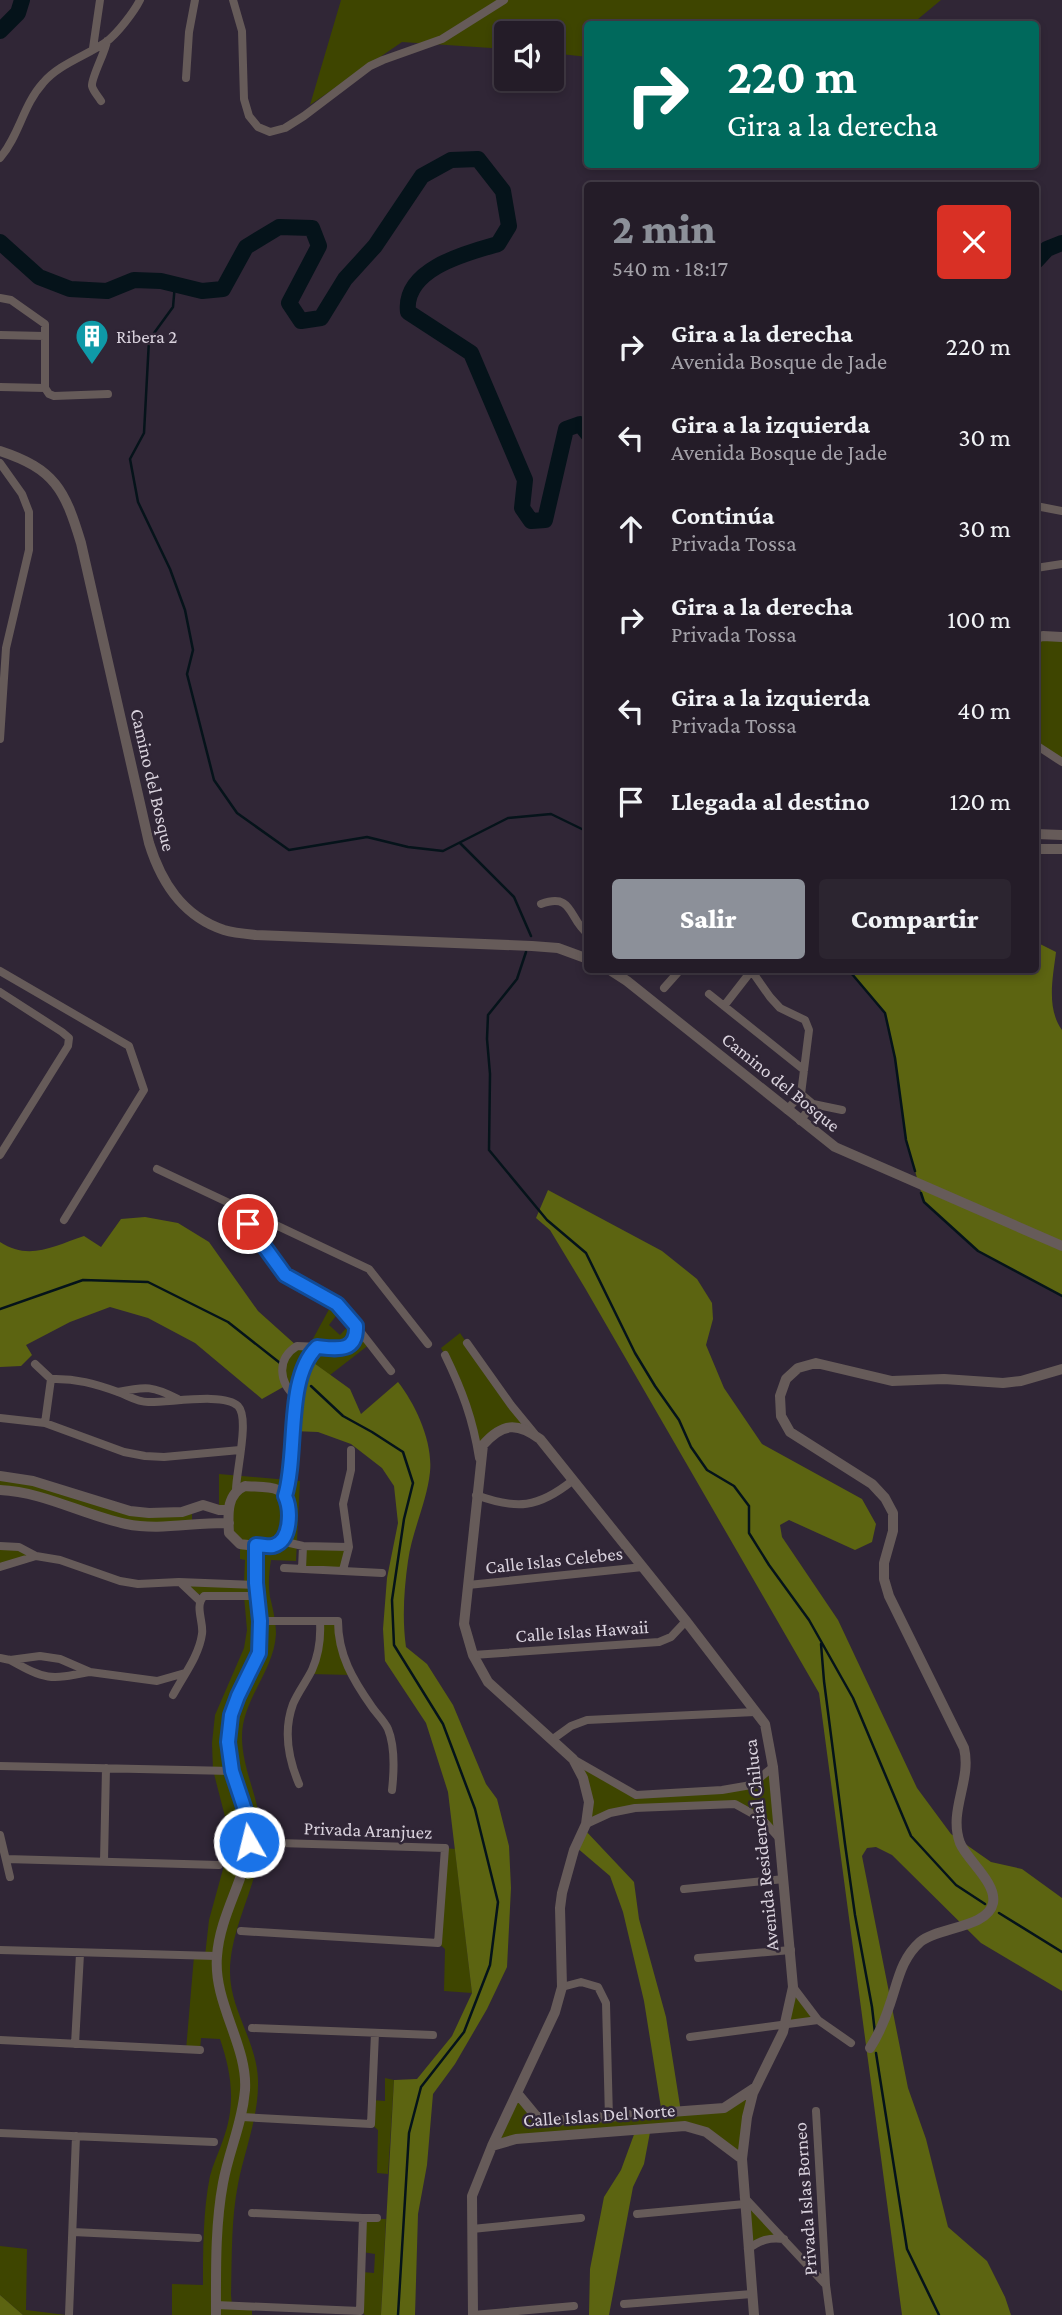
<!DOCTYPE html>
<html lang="es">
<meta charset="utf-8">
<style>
:root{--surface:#241c28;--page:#2c2530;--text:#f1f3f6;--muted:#a3a1a8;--line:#413a45;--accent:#8c9099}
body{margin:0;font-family:"Crimson Pro",serif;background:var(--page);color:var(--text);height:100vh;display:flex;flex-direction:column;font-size:26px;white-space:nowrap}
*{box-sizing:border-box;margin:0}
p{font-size:23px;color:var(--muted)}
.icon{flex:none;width:38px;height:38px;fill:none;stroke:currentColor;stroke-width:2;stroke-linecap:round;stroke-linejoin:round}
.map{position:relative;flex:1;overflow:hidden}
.sheet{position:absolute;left:584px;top:182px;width:455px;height:791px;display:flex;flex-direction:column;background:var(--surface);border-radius:7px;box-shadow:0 4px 10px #0003,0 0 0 2px var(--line)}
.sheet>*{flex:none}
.top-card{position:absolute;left:584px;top:21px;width:455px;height:147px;border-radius:7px;box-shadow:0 4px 10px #0003,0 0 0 2px var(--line);background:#00695c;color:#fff;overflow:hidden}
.buttons{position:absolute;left:494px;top:21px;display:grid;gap:14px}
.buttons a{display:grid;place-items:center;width:70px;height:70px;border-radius:7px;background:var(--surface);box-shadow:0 4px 10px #0003,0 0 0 2px var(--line);font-size:35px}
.pin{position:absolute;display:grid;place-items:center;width:60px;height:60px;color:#fff;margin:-30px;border:4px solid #fff;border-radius:50%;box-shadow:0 2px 7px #0007}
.me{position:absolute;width:77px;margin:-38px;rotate:352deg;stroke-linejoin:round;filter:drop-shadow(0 0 5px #0008)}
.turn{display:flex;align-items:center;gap:24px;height:147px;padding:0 28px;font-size:32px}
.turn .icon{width:91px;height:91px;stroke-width:2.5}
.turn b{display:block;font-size:49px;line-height:60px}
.round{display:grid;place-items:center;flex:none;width:74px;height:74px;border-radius:7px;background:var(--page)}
.summary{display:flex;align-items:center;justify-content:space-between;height:119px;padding:0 28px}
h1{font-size:42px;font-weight:800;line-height:52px;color:var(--accent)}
.action{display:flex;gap:14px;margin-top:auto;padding:14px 28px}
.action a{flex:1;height:80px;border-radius:7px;background:var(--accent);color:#fff;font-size:28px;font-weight:800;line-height:80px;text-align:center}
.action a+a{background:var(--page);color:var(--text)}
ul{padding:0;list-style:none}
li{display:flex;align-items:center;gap:21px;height:91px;padding:0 28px}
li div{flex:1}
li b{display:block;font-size:26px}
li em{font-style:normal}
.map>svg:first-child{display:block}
</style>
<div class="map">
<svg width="1062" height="2315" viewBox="0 0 1062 2315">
<rect width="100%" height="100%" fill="#302636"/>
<!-- green -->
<path fill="#3e4500" d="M 341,0 L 941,0 L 912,24 L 588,24 L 588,57 L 551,53 L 551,33 L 506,33 L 506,49 L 402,42 L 310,105 Z
M 1062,637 L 1062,762 L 1036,745 L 1036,638 Z
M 333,1302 L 342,1308 L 329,1325 L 340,1335 L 353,1321 L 370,1344 L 330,1375 L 308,1359 L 296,1397 L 290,1392 L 282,1367 L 289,1353 L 309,1346 Z
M 460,1333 L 526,1429 L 494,1432 L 480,1462 L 463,1391 L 441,1348 Z
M 219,1474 L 300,1481 L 296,1561 L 271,1560 C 269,1573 268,1585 270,1597 C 273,1609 276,1622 276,1634 C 274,1672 241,1700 242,1739 C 243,1775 264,1807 261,1843 C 257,1887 230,1928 230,1972 C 230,2010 257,2042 258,2080 C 259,2116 245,2149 238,2184 C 231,2220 232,2258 231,2295 L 232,2305 L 252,2306 L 252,2315 L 172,2315 L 172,2284 L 203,2285 C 203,2251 203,2210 210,2176 C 213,2164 219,2152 223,2140 C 236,2105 232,2074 220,2039 L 201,2038 L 200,2050 L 186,2050 L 194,1956 L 205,1956 L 209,1920 L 231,1840 L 213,1770 L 212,1743 L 215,1715 L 244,1648 L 247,1630 L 244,1596 L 198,1594 L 182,1581 L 244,1582 L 245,1560 L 240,1559 L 240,1544 L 233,1539 L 229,1510 L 219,1510 Z
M 0,1476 L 115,1507 L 192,1511 L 192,1523 L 157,1527 L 0,1490 Z
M 303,1546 L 349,1547 L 343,1570 L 302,1569 Z
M 0,1547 L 19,1548 L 33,1556 L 0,1566 Z
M 338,1621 L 351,1675 L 310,1674 L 320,1622 Z
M 573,1759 L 636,1795 L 751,1785 L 773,1767 L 779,1838 L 762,1819 L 734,1804 L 635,1808 L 586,1824 L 589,1802 Z
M 445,1848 L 455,1849 L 472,1993 L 444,1991 L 445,1949 L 438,1943 Z
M 793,1987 L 818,2020 L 785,2026 Z
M 385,2078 L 394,2080 L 388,2174 L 377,2173 L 378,2130 L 371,2124 L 372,2100 L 385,2101 Z
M 756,2086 L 742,2159 L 706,2132 L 685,2126 L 492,2146 L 517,2093 L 536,2116 L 552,2121 L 724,2108 Z
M 744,2197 L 784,2239 L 771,2238 L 748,2249 Z
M 364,2219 L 386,2219 L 381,2315 L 365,2315 L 361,2311 L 362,2272 L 374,2273 L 375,2254 L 362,2252 Z
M 0,2246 L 27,2249 L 26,2310 L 66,2315 L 23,2315 L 0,2295 Z"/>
<!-- forest -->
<path fill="#5c6411" d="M 1036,942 L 1056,952 C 1053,977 1046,1008 1062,1030 L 1062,1296 L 978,1251 L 924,1202 L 906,1140 L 895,1058 L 885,1013 L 852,974 L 843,970 L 1036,970 Z
M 548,1190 L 662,1251 L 697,1279 L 712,1303 L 713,1319 L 706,1345 L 724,1388 L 762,1444 L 862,1499 L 876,1524 L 872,1542 L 855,1550 L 789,1520 L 780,1525 L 782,1537 L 838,1620 L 917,1788 L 951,1834 L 991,1862 L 1022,1869 L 1062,1898 L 1062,1991 L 981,1943 L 892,1855 L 876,1847 L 867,1848 L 862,1856 L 908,2088 L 926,2139 L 948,2227 L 987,2261 L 1005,2297 L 1011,2315 L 902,2315 L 819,1693 L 585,1288 L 550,1230 L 536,1218 Z
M 145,1217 L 178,1223 L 209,1242 L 258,1311 L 297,1346 L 285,1359 L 285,1386 L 262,1399 L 195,1343 L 148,1318 L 110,1307 L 70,1322 L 26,1345 L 32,1355 L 21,1366 L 0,1367 L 0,1242 C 29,1261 54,1246 84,1236 L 101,1247 L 121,1219 Z
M 307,1358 L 350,1389 L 361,1414 L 398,1382 C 416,1405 433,1442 430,1472 C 427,1502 412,1531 408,1561 C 404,1589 402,1619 406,1647 L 427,1664 L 453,1705 L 486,1784 L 497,1799 L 509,1846 L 511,1888 L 507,1967 L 487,2009 L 455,2064 L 433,2094 L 427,2165 L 418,2214 L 415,2315 L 381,2315 L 394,2080 L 417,2079 L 452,2036 L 472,1993 L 448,1792 L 426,1723 L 385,1661 L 383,1629 L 387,1578 L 398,1523 L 394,1486 L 382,1468 L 351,1444 L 318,1432 L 293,1431 Z
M 584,1829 L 634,1882 L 639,1919 L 666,2017 L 681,2112 L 662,2114 L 644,2001 L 623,1912 L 610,1876 L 576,1847 Z
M 651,2127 L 644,2164 L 633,2187 L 609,2315 L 589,2315 L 590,2269 L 604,2197 L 621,2170 L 636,2129 Z
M 0,2295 L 23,2315 L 0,2315 Z"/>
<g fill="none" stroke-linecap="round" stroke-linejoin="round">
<!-- stream -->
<path stroke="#05131a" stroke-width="2.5" d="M 175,284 L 173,307 L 149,340 L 144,433 L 130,459 L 138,502 L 170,569 L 185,610 L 193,650 L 187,674 L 214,780 L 237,813 L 289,850 L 367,837 L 408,847 L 443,851 L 508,818 L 551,814 L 588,832
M 460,843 L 514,897 L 531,936
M 526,952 L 517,979 L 488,1015 L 487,1039 L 490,1074 L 489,1150 L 547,1220 L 586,1253 L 635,1353 L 655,1386 L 679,1420 L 691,1447 L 707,1470 L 734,1486 L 749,1506 L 749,1533 L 769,1565 L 809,1620 L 853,1698 L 911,1836 L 956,1885 L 985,1904
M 843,970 L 852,974 L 885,1013 L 895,1058 L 906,1140 L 915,1171
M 921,1193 L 924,1202 L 978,1251 L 1062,1296
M 0,1309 L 83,1280 L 148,1282 L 228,1322 L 280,1363
M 311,1386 L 343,1416 L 372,1432 L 403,1452 L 413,1483 L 404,1519 L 392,1600 L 394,1645 L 443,1724 L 475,1809 L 498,1902 L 490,1965 L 464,2032 L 421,2087 L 409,2133 L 398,2315
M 821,1644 L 824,1681 L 845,1844 L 855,1915 L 872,2007 L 875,2033
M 999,1913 L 1062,1952
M 876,2053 L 907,2249 L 939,2315"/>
<!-- river -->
<path stroke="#05131a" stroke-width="16" d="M 0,31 L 18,13 L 22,0
M 0,242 L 39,277 L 70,289 L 107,291 L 134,280 L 161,281 L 202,291 L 223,289 L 246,247 L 279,227 L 312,228 L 319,246 L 289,303 L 301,321 L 321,318 L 345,279 L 375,246 L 422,176 L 451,160 L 478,159 L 503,191 L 509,226 L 498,244 C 466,253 403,269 408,312 L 471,353 L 525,480 L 522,508 L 531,521 L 545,520 L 566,429 L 580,424 L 588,434
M 1036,261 L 1047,249 L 1062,243"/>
<!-- minor -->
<path stroke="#665b59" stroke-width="8" d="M 233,0 L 242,31 L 244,99 L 249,116 L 258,127 L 270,132 L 285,128 L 304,116 L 370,66 L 383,60 L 442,39 L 504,0
M 93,48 L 100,0
M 186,78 L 189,32 L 195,0
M 101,101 C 98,96 93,91 92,86 C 91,78 105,53 107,41
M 0,158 C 19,136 23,105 43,83 C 59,64 86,56 106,42 C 117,34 134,12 140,0
M 0,298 L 11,300 L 45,324 L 45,388
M 0,335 L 45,336
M 1036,386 L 1036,385
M 0,387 L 45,388 L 49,394 L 54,396 L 108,394
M 0,463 L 22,494 L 29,512 L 29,550 L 6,648 L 0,739
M 1036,506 L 1062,511
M 1036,568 L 1062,564
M 1036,745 L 1062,762
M 541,904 C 574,892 568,919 588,934
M 751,970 L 770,997 L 780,1008 L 805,1020 L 809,1030 L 801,1094 L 813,1104 L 842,1110
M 0,971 L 129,1046 L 144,1090 L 64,1220
M 664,988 L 680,970
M 0,992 L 62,1032 L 69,1038 L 68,1046 L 0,1155
M 709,994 L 804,1070
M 724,1006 L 752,970
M 787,1110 L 801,1094
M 800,1121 L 813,1104
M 157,1169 L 369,1269 L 428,1344
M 236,1209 L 285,1275 L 337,1304 L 356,1326 L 356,1336 L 352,1343 L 344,1348 L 297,1346 C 276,1359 279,1383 296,1397
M 356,1326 L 391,1371
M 467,1343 L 511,1405 L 534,1433
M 445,1355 C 462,1390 473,1419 479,1458
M 35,1364 L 51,1379
M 51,1379 C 75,1378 96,1384 118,1392 C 129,1396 137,1402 148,1402 C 168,1403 224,1392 238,1406 C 250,1418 236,1472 236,1490
M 118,1392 C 146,1386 153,1386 178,1399
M 0,1418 L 45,1423 L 124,1452 L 145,1456 L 164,1457 L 240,1450
M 45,1423 L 51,1379
M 476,1495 C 517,1510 538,1508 572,1481
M 285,1496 C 297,1454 286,1377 317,1347
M 281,1541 L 303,1546 L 349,1547
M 0,1546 L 19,1547 L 36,1556
M 0,1567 L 36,1556 L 60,1560 L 120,1581 L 138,1584 L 179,1582 L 256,1585
M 284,1568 L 382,1573
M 302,1569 L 303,1546
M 343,1570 L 349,1547 L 343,1504 L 351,1470 L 351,1450
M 182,1584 L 200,1601
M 468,1585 L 643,1567
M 260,1621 L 338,1621 C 338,1655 353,1680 372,1707 C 377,1714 385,1722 388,1729 C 395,1746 394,1772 392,1790
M 473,1655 L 659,1642 L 671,1637 L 686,1621
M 0,1658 L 10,1660 L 40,1656 L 60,1659 L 90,1672 L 157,1681 L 185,1673
M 10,1660 C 46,1680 49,1680 89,1672
M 173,1695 C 183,1676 199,1656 202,1634 C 204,1622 194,1606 204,1596 L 257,1596
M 553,1739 L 571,1726 L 587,1720 L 755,1712
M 573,1759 L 636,1795 L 722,1790 L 751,1785 L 773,1767
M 0,1766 L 232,1771
M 299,1784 C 288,1758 283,1731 293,1704 C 298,1692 306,1682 312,1670 C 319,1654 321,1639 320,1622
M 586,1824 L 610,1813 L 635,1808 L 735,1804 L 762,1819 L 779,1838
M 0,1835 L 10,1877
M 6,1859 L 219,1865
M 104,1861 L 106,1768
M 684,1889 L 784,1879
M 241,1931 L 438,1943 L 445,1848 L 249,1842
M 0,1950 L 216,1956
M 698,1958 L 791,1950
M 562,1987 L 581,1982 L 598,1987 L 606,2003 L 609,2118
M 793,1987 L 818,2020 L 851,2043
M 252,2028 L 433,2035
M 690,2037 L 818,2020
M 0,2040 L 200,2050
M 75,2044 L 80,1954
M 816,2111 L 826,2285
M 242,2117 L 371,2124 L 375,2033
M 0,2133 L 214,2142
M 744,2197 L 826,2285 L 830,2315
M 252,2213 L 363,2218
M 637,2214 L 745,2204
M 472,2229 L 581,2218
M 73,2232 L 198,2238
M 748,2249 C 761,2240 769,2237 784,2239
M 624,2304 L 752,2294
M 216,2305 L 360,2311 L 363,2218 L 377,2218
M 69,2315 L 76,2136
M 473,2315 L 574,2306"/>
<!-- tertiary -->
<path stroke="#665b59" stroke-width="10" d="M 0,451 C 55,469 65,490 81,543 L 149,843 C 161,882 182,916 224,930 C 234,933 246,934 256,935 L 532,946 L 558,948 L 588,959
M 1036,638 L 1043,636 L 1062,637
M 1036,834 L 1062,835
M 1036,849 L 1062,849
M 610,970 L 627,981 L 835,1147 L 1062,1246
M 0,1476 L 33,1481 L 130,1511 L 149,1513 L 182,1512 L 203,1505 L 219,1510 L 229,1510
M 245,1486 C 255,1487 270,1486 278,1490 C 295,1499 292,1541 273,1546 C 263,1548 250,1545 240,1544 L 229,1533 C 228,1515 226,1494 245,1486 Z
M 0,1490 C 44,1492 83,1515 126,1524 C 160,1531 194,1522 229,1523
M 870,2048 C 879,2034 885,2020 890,2004 C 898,1981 901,1959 920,1942 C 937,1927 988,1928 993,1903 C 997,1883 967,1860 960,1843 C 948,1810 972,1781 964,1748 L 889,1596 L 884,1579 L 884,1563 L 893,1531 L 893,1513 L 885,1498 L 872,1484 L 790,1432 L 781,1416 L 780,1396 L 786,1379 L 798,1368 L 816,1363 L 892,1381 L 944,1379 L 1003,1383 L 1021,1381 L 1062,1369
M 517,2093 L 536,2116 L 552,2121 L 724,2108 L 756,2087
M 492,2146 L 516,2139 L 685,2126 L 706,2132 L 742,2159
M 216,2315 C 216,2271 215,2226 223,2183 C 229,2150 242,2125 245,2090 C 248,2046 213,2003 217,1956 C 220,1915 244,1882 249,1844 C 253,1808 227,1776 228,1740 C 229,1725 232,1708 239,1694 C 245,1680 257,1667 259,1651 C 264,1628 257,1605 255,1582 C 255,1570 256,1558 256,1545
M 473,2315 L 472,2196 L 492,2146 L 555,2012 L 562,1987 L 560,1908 L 562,1893 L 574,1850 L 586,1824 L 589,1802 L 583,1778 L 573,1759 L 488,1682 L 473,1655 L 464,1624 L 483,1445 C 502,1423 517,1422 540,1439 L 686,1621 L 765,1724 L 773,1767 L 793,1987 L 783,2032 L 753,2093 L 747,2117 L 742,2159 L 754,2315"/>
</g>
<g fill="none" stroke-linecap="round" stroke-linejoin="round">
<defs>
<path id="route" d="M 248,1224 L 285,1275 L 337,1304 L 356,1326 C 357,1353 337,1349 317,1347 C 285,1378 298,1454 285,1496 C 291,1509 292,1541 273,1546 C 268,1547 261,1545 256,1545 L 256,1583 L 260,1621 L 259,1653 L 238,1696 L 231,1715 L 228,1742 L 232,1771 L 247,1816 L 249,1842"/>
</defs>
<!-- route casing -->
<use href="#route" stroke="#114b97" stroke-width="18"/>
<!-- route -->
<use href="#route" stroke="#1a73e8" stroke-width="12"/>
</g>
<!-- icons -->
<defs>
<symbol id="building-pin" viewBox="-11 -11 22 30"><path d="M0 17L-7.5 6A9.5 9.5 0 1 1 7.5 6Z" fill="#0f9aa8" stroke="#302636"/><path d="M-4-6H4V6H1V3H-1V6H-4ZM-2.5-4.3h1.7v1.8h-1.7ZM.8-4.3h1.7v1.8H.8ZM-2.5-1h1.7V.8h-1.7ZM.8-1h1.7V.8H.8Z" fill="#fff"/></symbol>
</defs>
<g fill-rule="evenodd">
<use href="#building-pin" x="73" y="317" width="38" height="52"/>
</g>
<g text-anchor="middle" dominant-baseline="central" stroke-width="5" stroke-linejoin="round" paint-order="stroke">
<!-- poi labels -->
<g font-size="19" fill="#dad3de" stroke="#302636" text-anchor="start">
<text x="116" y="336">Ribera 2</text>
</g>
<!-- street labels -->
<g font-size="19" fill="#dad3de" stroke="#302636">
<text transform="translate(153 780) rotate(77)">Camino del Bosque</text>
<text transform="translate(781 1082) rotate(39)">Camino del Bosque</text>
<text transform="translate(554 1560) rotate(-6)">Calle Islas Celebes</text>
<text transform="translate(582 1631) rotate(-4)">Calle Islas Hawaii</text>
<text transform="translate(368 1830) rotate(2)">Privada Aranjuez</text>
<text transform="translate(761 1845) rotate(-96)">Avenida Residencial Chiluca</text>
<text transform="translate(599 2115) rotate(-4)">Calle Islas Del Norte</text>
<text transform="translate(805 2199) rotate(-94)">Privada Islas Borneo</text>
</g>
</g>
</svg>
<div class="buttons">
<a><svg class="icon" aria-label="sound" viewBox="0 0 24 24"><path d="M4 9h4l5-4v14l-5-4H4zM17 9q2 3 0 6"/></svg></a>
</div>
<div class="pin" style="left:248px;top:1224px;background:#d93025"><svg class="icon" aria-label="arrive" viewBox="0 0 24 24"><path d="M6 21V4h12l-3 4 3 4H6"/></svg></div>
<svg class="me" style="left:249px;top:1842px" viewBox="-20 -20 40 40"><circle r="17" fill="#1a73e8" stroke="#fff" stroke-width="3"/><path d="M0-11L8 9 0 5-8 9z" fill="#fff"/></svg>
<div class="top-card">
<div class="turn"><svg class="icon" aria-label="right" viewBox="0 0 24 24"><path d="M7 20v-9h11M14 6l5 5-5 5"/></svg><div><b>220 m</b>Gira a la derecha</div></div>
</div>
<section class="sheet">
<div class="summary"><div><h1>2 min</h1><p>540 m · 18:17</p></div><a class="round" style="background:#d93025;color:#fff"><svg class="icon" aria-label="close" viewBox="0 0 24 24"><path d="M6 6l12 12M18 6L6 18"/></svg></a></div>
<ul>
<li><svg class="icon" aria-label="right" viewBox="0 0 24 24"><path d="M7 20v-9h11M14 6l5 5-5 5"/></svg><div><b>Gira a la derecha</b><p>Avenida Bosque de Jade</p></div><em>220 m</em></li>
<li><svg class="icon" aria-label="left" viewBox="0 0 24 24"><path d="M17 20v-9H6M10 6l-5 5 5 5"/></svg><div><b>Gira a la izquierda</b><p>Avenida Bosque de Jade</p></div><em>30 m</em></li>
<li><svg class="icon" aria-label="ahead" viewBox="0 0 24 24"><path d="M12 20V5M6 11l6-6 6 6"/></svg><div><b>Continúa</b><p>Privada Tossa</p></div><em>30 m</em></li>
<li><svg class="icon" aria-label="right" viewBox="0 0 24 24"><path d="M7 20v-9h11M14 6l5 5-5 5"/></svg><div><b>Gira a la derecha</b><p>Privada Tossa</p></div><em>100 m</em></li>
<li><svg class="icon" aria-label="left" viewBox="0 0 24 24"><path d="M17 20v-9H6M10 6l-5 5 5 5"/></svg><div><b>Gira a la izquierda</b><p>Privada Tossa</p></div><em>40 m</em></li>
<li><svg class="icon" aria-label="arrive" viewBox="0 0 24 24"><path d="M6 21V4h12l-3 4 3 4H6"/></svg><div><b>Llegada al destino</b></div><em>120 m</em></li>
</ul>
<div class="action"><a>Salir</a><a>Compartir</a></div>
</section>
</div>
